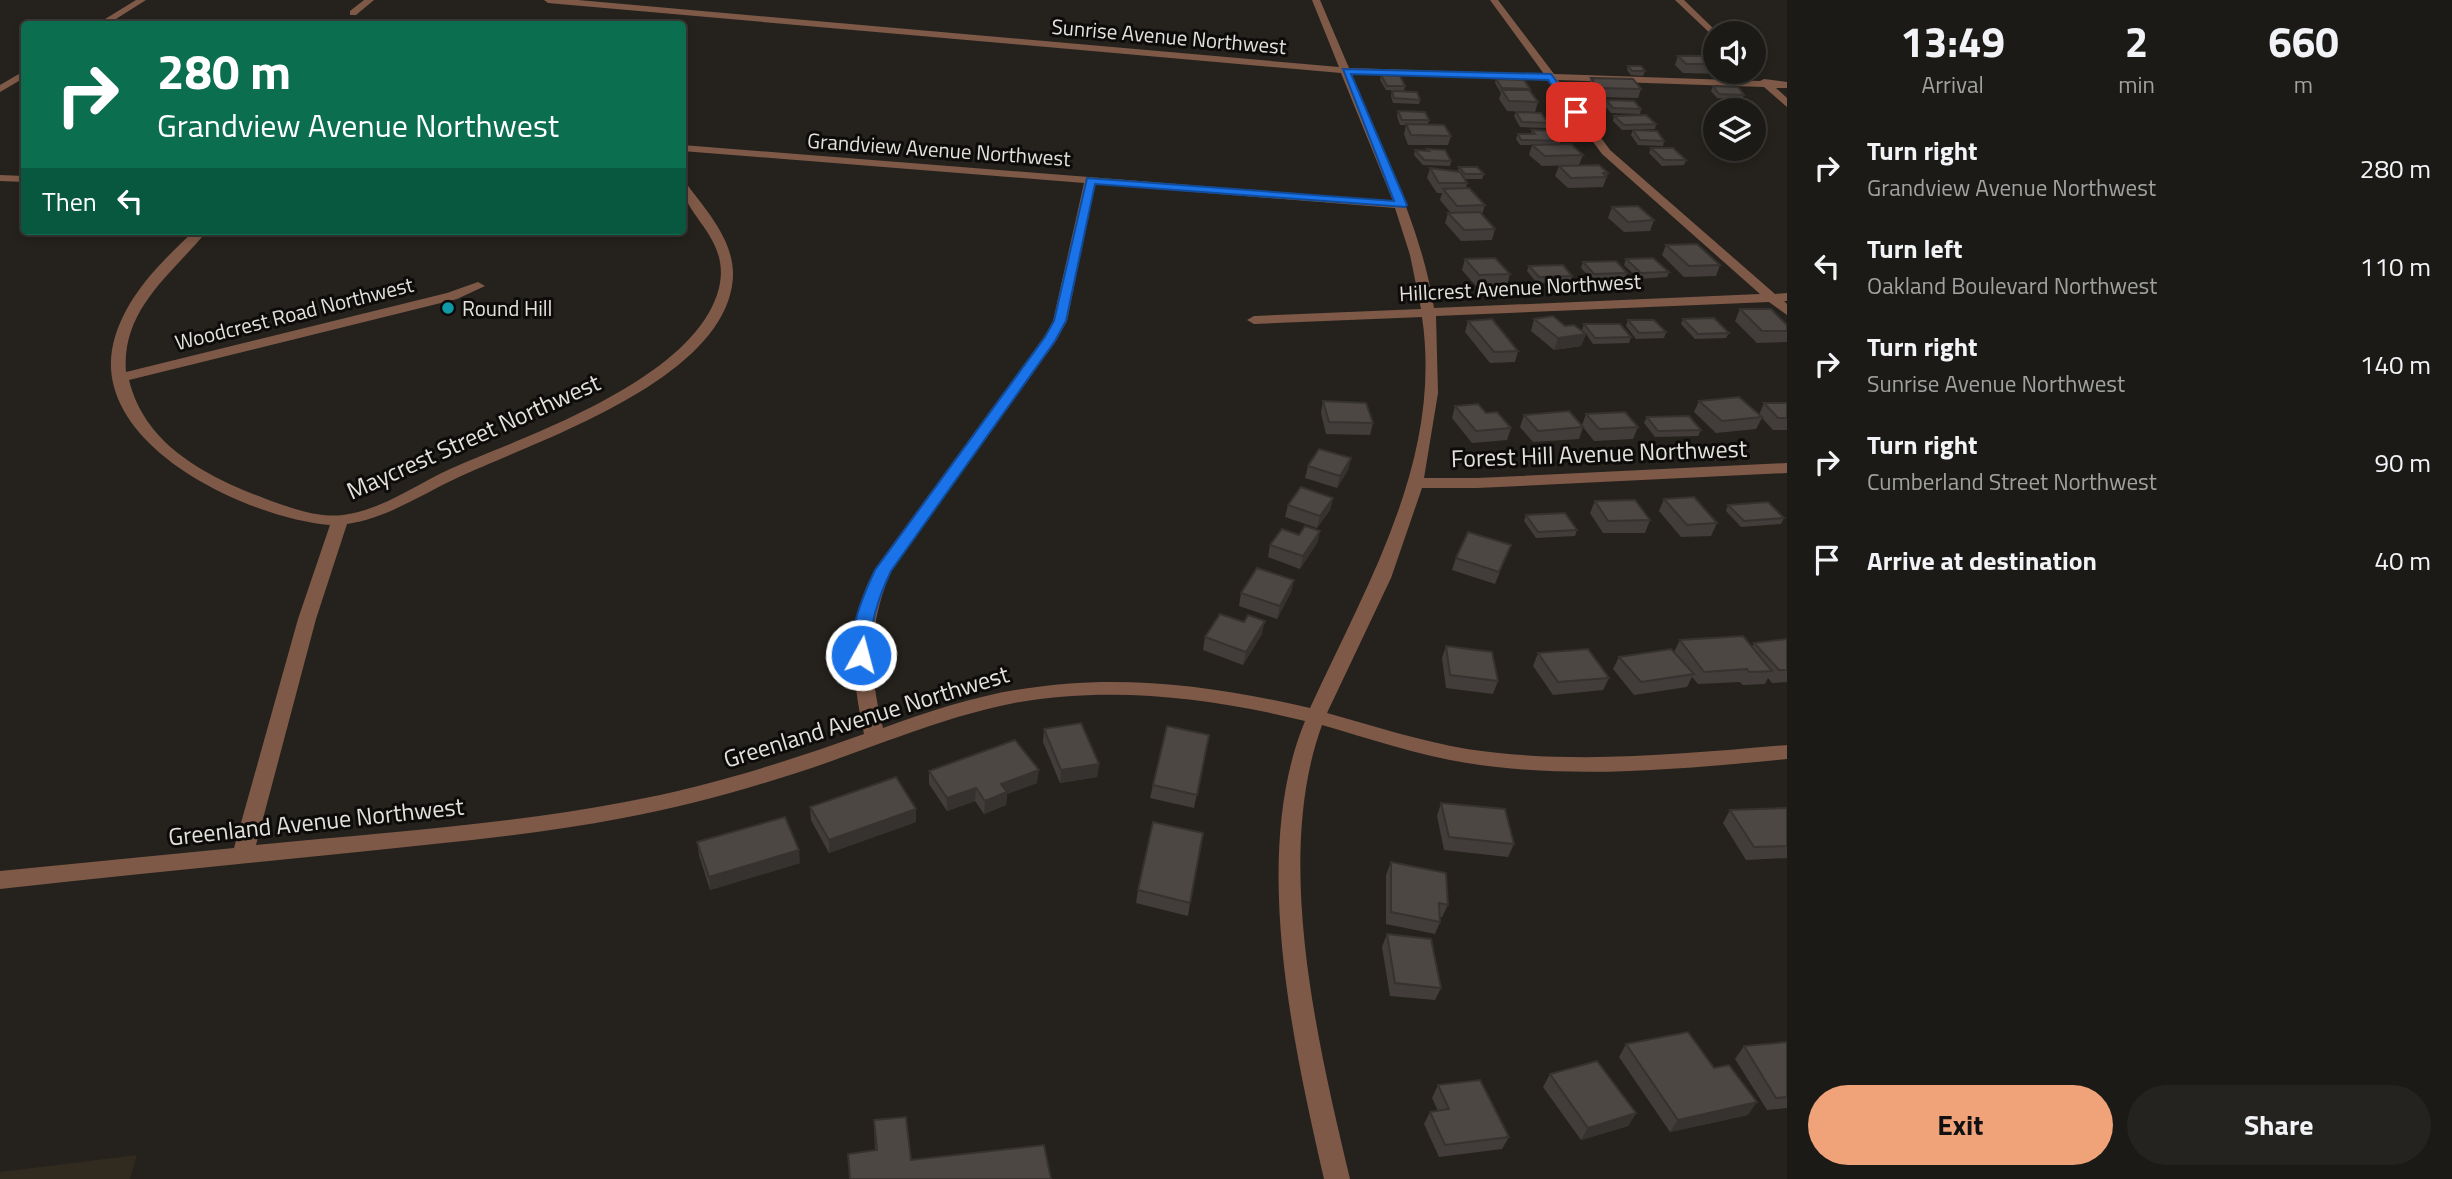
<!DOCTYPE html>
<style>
:root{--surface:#1c1a16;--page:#25231f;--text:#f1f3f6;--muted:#a0a1a1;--line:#3a3835;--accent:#f0a279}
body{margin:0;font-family:"Titillium Web",sans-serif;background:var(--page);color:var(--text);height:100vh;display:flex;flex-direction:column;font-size:26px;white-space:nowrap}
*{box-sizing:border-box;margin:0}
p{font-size:23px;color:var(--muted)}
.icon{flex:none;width:38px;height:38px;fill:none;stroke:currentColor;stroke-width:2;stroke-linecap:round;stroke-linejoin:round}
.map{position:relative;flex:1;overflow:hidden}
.panel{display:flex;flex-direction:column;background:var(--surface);width:665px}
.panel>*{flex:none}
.top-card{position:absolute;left:21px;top:21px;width:665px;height:214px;border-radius:7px;box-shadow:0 4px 10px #0003,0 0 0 2px var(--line);background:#0b6e4f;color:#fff;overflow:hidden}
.controls{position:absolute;left:1703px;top:21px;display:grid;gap:14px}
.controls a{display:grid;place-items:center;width:63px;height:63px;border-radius:50%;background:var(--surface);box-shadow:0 4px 10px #0003,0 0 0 2px var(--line);font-size:35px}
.pin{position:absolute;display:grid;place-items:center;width:60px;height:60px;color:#fff;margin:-30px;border-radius:14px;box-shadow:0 4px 10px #0006}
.me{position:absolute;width:77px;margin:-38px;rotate:7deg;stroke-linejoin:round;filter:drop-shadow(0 0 5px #0008)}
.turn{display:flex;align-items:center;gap:24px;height:147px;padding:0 21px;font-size:32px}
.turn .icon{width:91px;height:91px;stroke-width:2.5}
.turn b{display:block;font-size:49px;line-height:60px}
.then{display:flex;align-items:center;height:66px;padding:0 21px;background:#0003;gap:14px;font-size:26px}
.eta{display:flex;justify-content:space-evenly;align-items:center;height:119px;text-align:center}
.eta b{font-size:42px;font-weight:700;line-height:49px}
.cta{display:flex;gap:14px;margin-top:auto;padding:14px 21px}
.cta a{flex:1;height:80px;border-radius:42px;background:var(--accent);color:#111;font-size:28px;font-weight:700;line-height:80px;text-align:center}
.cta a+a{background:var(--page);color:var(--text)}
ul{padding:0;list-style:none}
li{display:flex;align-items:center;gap:21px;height:98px;padding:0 21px}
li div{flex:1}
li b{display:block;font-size:26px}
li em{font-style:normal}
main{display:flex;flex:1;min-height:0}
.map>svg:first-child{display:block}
</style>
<main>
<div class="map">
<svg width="1787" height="1179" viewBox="0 0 1787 1179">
<rect width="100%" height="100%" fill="#25221d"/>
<!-- built -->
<path fill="#302a1f" d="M 137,1155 L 130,1179 L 0,1179 L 0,1172 Z"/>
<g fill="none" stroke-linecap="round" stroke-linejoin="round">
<!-- minor -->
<path fill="#7e5947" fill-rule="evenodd" d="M 136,0 L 146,0 L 108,24 L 97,24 Z
M 364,0 L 374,0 L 356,15 L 350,15 L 350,11 Z
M 544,0 L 578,0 L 1339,67 L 1312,0 L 1320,0 L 1349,68 L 1544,74 L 1490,0 L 1498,0 L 1554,74 L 1760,81 L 1764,79 L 1787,82 L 1787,88 L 1776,88 L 1787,98 L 1787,107 L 1764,87 L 1558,80 L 1610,150 L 1775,294 L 1787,293 L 1787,301 L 1784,301 L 1787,304 L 1787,315 L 1769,302 L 1436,316 L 1438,393 L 1424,478 L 1477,478 L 1787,463 L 1787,473 L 1477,488 L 1422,488 L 1391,578 L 1327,713 C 1374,726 1420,741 1467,749 C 1573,765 1681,754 1787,745 L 1787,759 C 1681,769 1573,780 1467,763 C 1418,755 1370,739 1322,725 C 1273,859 1318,1044 1350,1179 L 1324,1179 C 1293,1043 1250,854 1305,721 C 1213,698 1114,686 1020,702 C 954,714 892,740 829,762 C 762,785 693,805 623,818 C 536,835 447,842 358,852 C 239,864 120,876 0,889 L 0,871 L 234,848 L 298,619 L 330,525 C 246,518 83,442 115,337 C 128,294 162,261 194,231 L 207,231 C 172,274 121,309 126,372 L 447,293 L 478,282 L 485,286 L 457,299 L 129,380 C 145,446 208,477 266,499 C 291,508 317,518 343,515 C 382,510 415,485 450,469 C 528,435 696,379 719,288 C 731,237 682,216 682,182 L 686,183 C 708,213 739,245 732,286 C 716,383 536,441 459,477 C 422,494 388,518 347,524 L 316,619 L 256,845 C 378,833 503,825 625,802 C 707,787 786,762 864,734 C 852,678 845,618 877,566 L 1044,337 L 1053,321 L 1084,183 L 682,151 L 682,145 L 1393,201 L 1341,73 L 548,3 ZM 1351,74 L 1548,80 L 1602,154 L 1760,294 L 1434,308 C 1421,225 1382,152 1351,74 ZM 1095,184 L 1395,208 L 1410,255 L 1421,309 L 1254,316 L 1247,320 L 1254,324 L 1422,317 C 1443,459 1367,584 1310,708 C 1217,686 1118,673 1022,689 C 975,696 928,712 883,728 C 868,669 868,627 891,571 L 1056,341 L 1067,321 Z
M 1675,0 L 1684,0 L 1718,33 L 1715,33 L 1715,38 Z
M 24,71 L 24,78 L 0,92 L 0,85 Z
M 0,175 L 24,176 L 24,182 L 0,181 Z"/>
</g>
<!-- wall -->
<path fill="#423d3a" d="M 1678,56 L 1715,56 L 1715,72 L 1726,72 L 1725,74 L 1683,73 L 1675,65 Z
M 1628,66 L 1645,71 L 1643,76 L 1631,75 L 1627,70 Z
M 1381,75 L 1405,86 L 1404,91 L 1386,90 L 1380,80 Z
M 1591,78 L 1641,89 L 1638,98 L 1595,97 L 1588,88 Z
M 1496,79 L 1530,89 L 1530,91 L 1538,102 L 1535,112 L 1507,111 L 1499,99 L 1501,93 L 1495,83 Z
M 1713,86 L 1744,95 L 1742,99 L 1717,98 L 1711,91 Z
M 1392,91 L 1420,100 L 1419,104 L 1393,103 L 1391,96 Z
M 1606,100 L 1641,109 L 1640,114 L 1611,113 L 1604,105 Z
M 1398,111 L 1429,120 L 1428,124 L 1451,136 L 1448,145 L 1408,145 L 1404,134 L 1406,125 L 1400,125 L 1397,116 Z
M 1516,112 L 1548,123 L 1546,128 L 1520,127 L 1514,116 Z
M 1614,116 L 1656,124 L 1655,129 L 1622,130 L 1613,121 Z
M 1532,130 L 1561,141 L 1560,144 L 1583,155 L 1579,165 L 1542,166 L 1529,155 L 1532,145 L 1520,145 L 1516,139 L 1518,134 L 1531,134 Z
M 1633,130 L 1664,141 L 1663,146 L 1638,145 L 1631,135 Z
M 1651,148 L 1686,160 L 1684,165 L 1662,166 L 1649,153 Z
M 1427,149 L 1451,161 L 1450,166 L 1423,165 L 1414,155 L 1415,150 L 1427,151 Z
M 1559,166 L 1608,173 L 1603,187 L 1568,188 L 1555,176 Z
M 1459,167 L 1484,174 L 1482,179 L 1464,179 L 1467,183 L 1466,188 L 1485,205 L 1482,214 L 1495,229 L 1492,240 L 1461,241 L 1445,223 L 1448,213 L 1451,213 L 1440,200 L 1442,193 L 1437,193 L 1427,178 L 1430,168 L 1458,171 Z
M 1612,207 L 1654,220 L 1650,231 L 1624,232 L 1608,218 Z
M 1666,245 L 1720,265 L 1716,276 L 1684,277 L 1662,255 Z
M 1465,259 L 1510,274 L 1507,285 L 1476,286 L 1462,270 Z
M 1626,259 L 1669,272 L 1667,277 L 1639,279 L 1624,265 Z
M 1583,262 L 1627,273 L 1625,278 L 1592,279 L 1581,268 Z
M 1529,266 L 1572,276 L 1570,282 L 1537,283 L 1527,271 Z
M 1740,309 L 1787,325 L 1787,342 L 1757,343 L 1735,321 Z
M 1534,319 L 1565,326 L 1585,334 L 1582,330 L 1584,324 L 1631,337 L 1629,343 L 1593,344 L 1586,334 L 1581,346 L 1554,350 L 1531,331 Z
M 1683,319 L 1729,333 L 1726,338 L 1695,339 L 1681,324 Z
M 1628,320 L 1666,332 L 1664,338 L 1636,339 L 1626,326 Z
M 1468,321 L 1518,351 L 1515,362 L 1490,363 L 1465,332 Z
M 1323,401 L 1373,423 L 1370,435 L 1326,434 L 1321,413 Z
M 1699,401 L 1759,415 L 1764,403 L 1787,403 L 1787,430 L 1773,430 L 1762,418 L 1756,429 L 1716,433 L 1694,412 Z
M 1455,406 L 1486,413 L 1511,428 L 1507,440 L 1472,443 L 1452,418 Z
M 1586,414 L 1638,427 L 1633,439 L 1594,441 L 1583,427 L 1579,439 L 1533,442 L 1520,427 L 1524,415 L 1582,425 Z
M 1647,417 L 1701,430 L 1698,436 L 1655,437 L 1644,423 Z
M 1351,458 L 1348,470 L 1337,488 L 1305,478 L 1308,466 Z
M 1333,498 L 1330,510 L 1317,528 L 1285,517 L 1288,505 Z
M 1664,499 L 1717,523 L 1711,536 L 1681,537 L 1659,511 Z
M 1595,501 L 1650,520 L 1645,533 L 1603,533 L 1590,513 Z
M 1728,505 L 1784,518 L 1781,524 L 1741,527 L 1726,511 Z
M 1526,515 L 1577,530 L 1575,536 L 1536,538 L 1524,521 Z
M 1320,531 L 1317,543 L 1300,569 L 1268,557 L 1270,545 L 1299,535 Z
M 1511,545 L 1495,584 L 1452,570 L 1456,558 Z
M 1294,580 L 1291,592 L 1277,619 L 1239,606 L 1241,593 Z
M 1262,634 L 1243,665 L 1203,650 L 1205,637 Z
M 1787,639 L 1787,682 L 1772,683 L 1768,678 L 1765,684 L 1743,685 L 1740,682 L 1698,684 L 1692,677 L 1687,687 L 1634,695 L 1613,669 L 1619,657 L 1674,652 L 1680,640 L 1752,647 L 1754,643 Z
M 1446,646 L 1498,681 L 1493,694 L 1446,688 L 1442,658 Z
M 1538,653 L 1609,678 L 1603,690 L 1553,695 L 1533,666 Z
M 1044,729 L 1099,764 L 1097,777 L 1060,783 L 1043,742 Z
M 1209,735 L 1194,808 L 1150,798 L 1153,785 Z
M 929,771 L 1037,783 L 1007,794 L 1006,805 L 984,814 L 975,801 L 947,811 L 929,784 Z
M 1441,803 L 1514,844 L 1508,857 L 1444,850 L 1437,816 Z
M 810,807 L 916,809 L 916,822 L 829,853 L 811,820 Z
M 1787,808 L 1787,858 L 1746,860 L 1723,823 L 1730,810 Z
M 697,842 L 800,863 L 710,890 L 699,855 Z
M 1391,862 L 1448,905 L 1442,917 L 1440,917 L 1440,922 L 1435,934 L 1386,924 L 1386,875 Z
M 1138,890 L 1190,903 L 1188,916 L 1136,903 Z
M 1387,934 L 1441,988 L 1435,1000 L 1390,996 L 1382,947 Z
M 1787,1042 L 1787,1108 L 1767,1110 L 1735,1059 L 1744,1046 Z
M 1626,1044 L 1714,1068 L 1748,1115 L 1670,1132 L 1619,1057 Z
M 1550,1074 L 1636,1113 L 1628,1126 L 1581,1140 L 1543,1087 Z
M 1438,1085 L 1509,1137 L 1502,1149 L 1439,1157 L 1424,1124 L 1430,1112 L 1438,1111 L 1432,1098 Z
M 874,1120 L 911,1160 L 1051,1179 L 850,1179 L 848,1154 L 875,1151 Z"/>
<!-- shaded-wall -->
<path fill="#363230" d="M 1586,334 L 1581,346 L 1554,350 L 1558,338 Z
M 1351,458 L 1348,470 L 1337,488 L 1340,476 Z
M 1333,498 L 1330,510 L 1317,528 L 1320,516 Z
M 1320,531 L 1317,543 L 1300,569 L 1303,556 Z
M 1294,580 L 1291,592 L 1277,619 L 1280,606 Z
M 1265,621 L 1262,634 L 1243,665 L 1246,652 Z
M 1099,764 L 1097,777 L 1060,783 L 1061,770 Z
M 1039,770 L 1037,783 L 1007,794 L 1006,805 L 984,814 L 985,801 L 1001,784 Z
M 976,788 L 975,801 L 947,811 L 947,798 Z
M 916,809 L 916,822 L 829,853 L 829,840 Z
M 799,850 L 800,863 L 710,890 L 709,877 Z
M 1757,1102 L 1748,1115 L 1670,1132 L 1678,1120 Z
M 1636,1113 L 1628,1126 L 1581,1140 L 1588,1128 Z"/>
<!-- building -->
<path fill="#4d4744" stroke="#363230" stroke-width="2" d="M 1678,56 L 1715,56 L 1715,64 L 1686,64 Z
M 1628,66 L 1641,66 L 1645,71 L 1632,71 Z
M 1381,75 L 1400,76 L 1405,86 L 1387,86 Z
M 1591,78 L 1633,79 L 1641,89 L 1598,88 Z
M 1496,79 L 1524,80 L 1530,89 L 1502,88 Z
M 1713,86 L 1738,87 L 1744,95 L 1719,94 Z
M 1502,90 L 1529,90 L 1538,102 L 1509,101 Z
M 1392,91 L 1417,92 L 1420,100 L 1394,98 Z
M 1606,100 L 1634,101 L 1641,109 L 1613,108 Z
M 1398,111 L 1425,112 L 1429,120 L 1402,120 Z
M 1516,112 L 1541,113 L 1548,123 L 1522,122 Z
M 1646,115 L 1656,124 L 1624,125 L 1614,116 Z
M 1406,124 L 1444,125 L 1451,136 L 1411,135 Z
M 1532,130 L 1555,131 L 1561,141 L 1521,140 L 1518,134 L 1535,134 Z
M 1633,130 L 1657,131 L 1664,141 L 1640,140 Z
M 1571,144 L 1583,155 L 1545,156 L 1532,145 Z
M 1651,148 L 1673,148 L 1686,160 L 1664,160 Z
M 1427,149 L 1445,150 L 1451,161 L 1424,160 L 1415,150 L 1429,151 Z
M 1599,165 L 1608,173 L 1603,173 L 1606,177 L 1571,178 L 1559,166 Z
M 1459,167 L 1477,167 L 1484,174 L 1465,174 Z
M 1430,168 L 1460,172 L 1467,183 L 1439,183 Z
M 1469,188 L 1485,205 L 1457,206 L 1443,189 Z
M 1638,206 L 1654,220 L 1628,222 L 1612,207 Z
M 1480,212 L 1495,229 L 1464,230 L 1448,213 Z
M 1697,244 L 1720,265 L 1689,266 L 1666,245 Z
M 1495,258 L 1510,274 L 1479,275 L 1465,259 Z
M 1653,258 L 1669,272 L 1641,273 L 1626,259 Z
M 1616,261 L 1627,273 L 1594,274 L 1583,262 Z
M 1563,265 L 1572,276 L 1539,277 L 1529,266 Z
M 1740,309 L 1771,309 L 1787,325 L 1787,331 L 1762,331 Z
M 1553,316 L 1565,326 L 1574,325 L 1586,334 L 1558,338 L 1534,319 Z
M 1714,318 L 1729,333 L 1698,334 L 1683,319 Z
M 1492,319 L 1518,351 L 1494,352 L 1468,321 Z
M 1628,320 L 1654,320 L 1666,332 L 1639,333 Z
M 1584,324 L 1620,324 L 1631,337 L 1595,338 Z
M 1739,397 L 1762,417 L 1722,421 L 1699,401 Z
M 1323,401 L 1366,403 L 1373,423 L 1329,422 Z
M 1764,403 L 1787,403 L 1787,418 L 1778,418 Z
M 1478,404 L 1486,413 L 1497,412 L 1511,428 L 1476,431 L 1455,406 Z
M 1569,411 L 1583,427 L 1538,431 L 1524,415 Z
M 1625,412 L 1638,427 L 1599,429 L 1586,414 Z
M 1689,416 L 1701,430 L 1658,431 L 1647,417 Z
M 1319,449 L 1351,458 L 1340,476 L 1308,466 Z
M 1301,487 L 1333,498 L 1320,516 L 1288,505 Z
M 1694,497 L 1717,523 L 1687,525 L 1664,499 Z
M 1635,500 L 1650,520 L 1608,521 L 1595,501 Z
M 1768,502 L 1784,518 L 1744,521 L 1728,505 Z
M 1565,513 L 1577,530 L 1538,532 L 1526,515 Z
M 1305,526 L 1320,531 L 1303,556 L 1270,545 L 1282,529 L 1299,535 Z
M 1468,532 L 1511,545 L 1499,572 L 1456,558 Z
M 1257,568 L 1294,580 L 1280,606 L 1241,593 Z
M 1220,614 L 1244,622 L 1248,615 L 1265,621 L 1246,652 L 1205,637 Z
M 1743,636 L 1772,671 L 1749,672 L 1747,669 L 1704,672 L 1680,640 Z
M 1787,639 L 1787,670 L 1779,670 L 1754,643 Z
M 1446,646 L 1492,652 L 1498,681 L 1450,675 Z
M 1588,649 L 1609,678 L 1558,682 L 1538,653 Z
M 1671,649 L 1694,674 L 1641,682 L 1619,657 Z
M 1081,723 L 1099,764 L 1061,770 L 1044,729 Z
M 1167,726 L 1209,735 L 1197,795 L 1153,785 Z
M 1015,740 L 1039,770 L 1001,784 L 1007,792 L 985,801 L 976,788 L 947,798 L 929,771 Z
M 896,777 L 916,809 L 829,840 L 810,807 Z
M 1441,803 L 1505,809 L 1514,844 L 1449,837 Z
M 1787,808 L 1787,846 L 1754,847 L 1730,810 Z
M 785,817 L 799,850 L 709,877 L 697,842 Z
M 1153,822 L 1203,833 L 1190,903 L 1138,890 Z
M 1391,862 L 1446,873 L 1448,905 L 1439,903 L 1440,922 L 1391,912 Z
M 1387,934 L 1431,939 L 1441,988 L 1395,983 Z
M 1688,1032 L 1714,1068 L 1729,1065 L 1757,1102 L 1678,1120 L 1626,1044 Z
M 1787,1042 L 1787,1097 L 1776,1098 L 1744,1046 Z
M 1597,1061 L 1636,1113 L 1588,1128 L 1550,1074 Z
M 1480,1080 L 1509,1137 L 1445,1145 L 1430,1112 L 1449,1109 L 1438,1085 Z
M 906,1117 L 911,1160 L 1044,1145 L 1051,1179 L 850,1179 L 848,1154 L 877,1150 L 874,1120 Z"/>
<!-- route -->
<path fill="#1a73e8" stroke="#114b97" stroke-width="2" d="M 1343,69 L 1551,74 L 1580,112 L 1572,114 L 1548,80 L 1351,74 L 1407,205 L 1405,207 L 1095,184 L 1066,321 L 1055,341 L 891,571 C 878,598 869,625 870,655 L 861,661 L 855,659 C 845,637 865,591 875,570 L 1045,337 L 1054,321 L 1087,178 L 1394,201 Z"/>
<!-- markers -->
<circle fill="#0f9aa8" stroke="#0d0c0a" stroke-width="2.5" cx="448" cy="308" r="7"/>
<g text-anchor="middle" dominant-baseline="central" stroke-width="6" stroke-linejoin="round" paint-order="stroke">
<!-- far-street labels -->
<g font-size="21" fill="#e3e1de" stroke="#0d0c0a">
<text transform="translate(1169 36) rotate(5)">Sunrise Avenue Northwest</text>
<text transform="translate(939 149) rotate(4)">Grandview Avenue Northwest</text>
<text transform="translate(1520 287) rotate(-3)">Hillcrest Avenue Northwest</text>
<text transform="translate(294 313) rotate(-14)">Woodcrest Road Northwest</text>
</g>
<!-- far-poi labels -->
<g font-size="21" fill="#e3e1de" stroke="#0d0c0a" text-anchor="start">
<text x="462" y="308">Round Hill</text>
</g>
<!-- street labels -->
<g font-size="24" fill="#e3e1de" stroke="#0d0c0a">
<text transform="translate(473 436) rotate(-24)">Maycrest Street Northwest</text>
<text transform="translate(1599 453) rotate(-2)">Forest Hill Avenue Northwest</text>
<text transform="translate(866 716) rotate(-17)">Greenland Avenue Northwest</text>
<text transform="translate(316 821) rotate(-6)">Greenland Avenue Northwest</text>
</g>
</g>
</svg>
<div class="controls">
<a><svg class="icon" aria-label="sound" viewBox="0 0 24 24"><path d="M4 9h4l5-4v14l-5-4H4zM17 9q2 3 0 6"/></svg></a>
<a><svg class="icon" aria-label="layers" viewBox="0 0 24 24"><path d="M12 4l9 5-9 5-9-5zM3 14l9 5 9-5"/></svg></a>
</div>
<div class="pin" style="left:1576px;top:112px;background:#d93025"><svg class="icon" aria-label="arrive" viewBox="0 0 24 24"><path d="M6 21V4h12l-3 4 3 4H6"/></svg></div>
<svg class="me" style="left:861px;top:655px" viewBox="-20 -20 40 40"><circle r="17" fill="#1a73e8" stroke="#fff" stroke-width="3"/><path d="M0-11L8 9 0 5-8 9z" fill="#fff"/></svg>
<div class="top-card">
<div class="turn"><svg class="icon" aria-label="right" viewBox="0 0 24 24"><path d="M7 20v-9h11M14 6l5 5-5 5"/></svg><div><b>280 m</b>Grandview Avenue Northwest</div></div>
<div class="then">Then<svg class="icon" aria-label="left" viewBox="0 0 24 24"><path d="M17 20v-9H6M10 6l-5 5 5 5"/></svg></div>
</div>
</div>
<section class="panel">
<div class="eta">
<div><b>13:49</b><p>Arrival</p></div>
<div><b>2</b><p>min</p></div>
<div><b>660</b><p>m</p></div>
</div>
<ul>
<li><svg class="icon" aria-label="right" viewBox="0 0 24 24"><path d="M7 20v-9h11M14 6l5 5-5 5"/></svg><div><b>Turn right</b><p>Grandview Avenue Northwest</p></div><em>280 m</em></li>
<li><svg class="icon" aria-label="left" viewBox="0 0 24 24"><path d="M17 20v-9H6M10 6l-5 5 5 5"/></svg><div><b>Turn left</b><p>Oakland Boulevard Northwest</p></div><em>110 m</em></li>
<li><svg class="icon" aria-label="right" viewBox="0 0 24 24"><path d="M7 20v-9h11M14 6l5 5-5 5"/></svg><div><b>Turn right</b><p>Sunrise Avenue Northwest</p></div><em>140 m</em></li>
<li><svg class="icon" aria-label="right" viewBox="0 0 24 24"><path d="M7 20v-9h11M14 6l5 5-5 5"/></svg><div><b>Turn right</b><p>Cumberland Street Northwest</p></div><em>90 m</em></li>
<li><svg class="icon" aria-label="arrive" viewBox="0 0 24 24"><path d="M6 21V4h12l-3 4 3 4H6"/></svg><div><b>Arrive at destination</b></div><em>40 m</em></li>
</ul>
<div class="cta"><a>Exit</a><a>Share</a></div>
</section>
</main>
